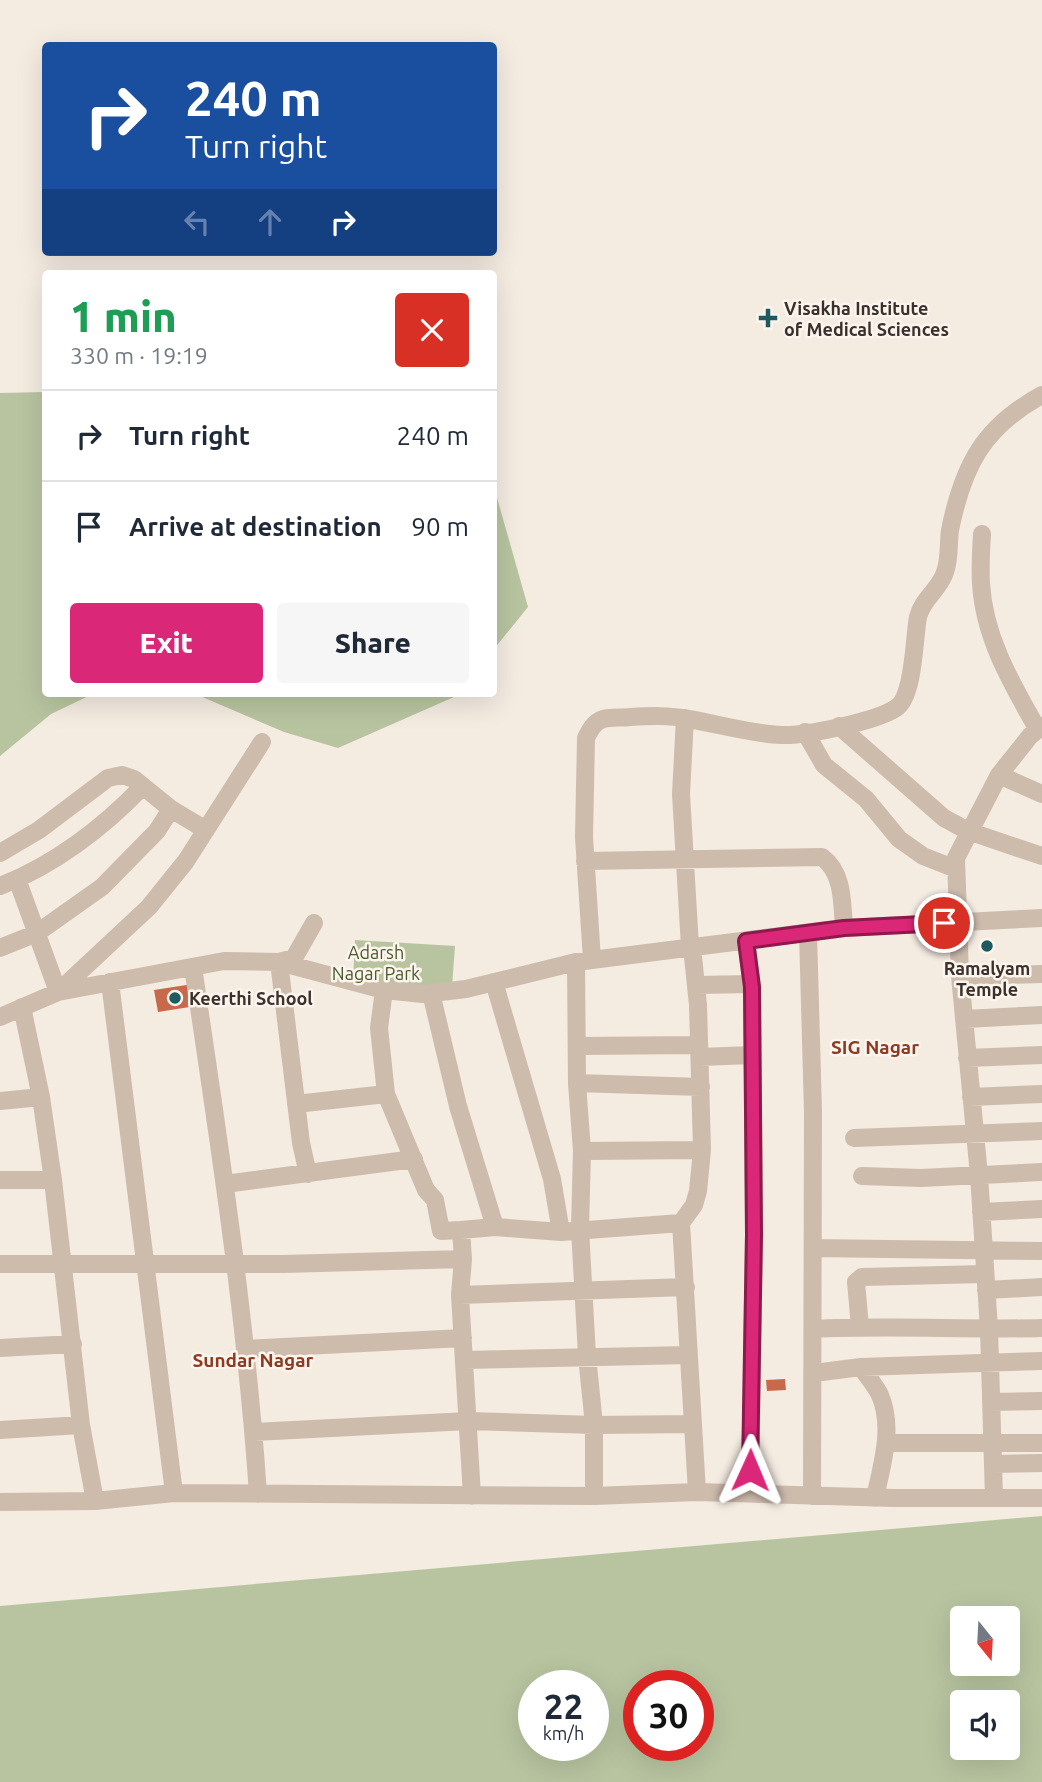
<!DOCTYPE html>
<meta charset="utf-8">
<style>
:root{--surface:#fff;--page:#f6f6f7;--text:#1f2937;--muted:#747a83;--line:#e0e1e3;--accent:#db2777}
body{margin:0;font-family:Ubuntu,sans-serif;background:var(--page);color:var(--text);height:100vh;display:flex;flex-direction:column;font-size:26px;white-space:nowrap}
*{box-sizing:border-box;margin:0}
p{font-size:23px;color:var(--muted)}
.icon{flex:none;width:38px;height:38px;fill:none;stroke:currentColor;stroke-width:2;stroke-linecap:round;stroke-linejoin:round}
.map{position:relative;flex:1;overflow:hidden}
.side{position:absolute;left:42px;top:270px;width:455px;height:427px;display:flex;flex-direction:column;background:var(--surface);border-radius:7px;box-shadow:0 7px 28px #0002}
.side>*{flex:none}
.hud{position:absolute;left:42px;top:42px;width:455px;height:214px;border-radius:7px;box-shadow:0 7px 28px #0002;background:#1a4fa0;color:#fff;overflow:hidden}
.needle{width:46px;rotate:162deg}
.tools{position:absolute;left:950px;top:1606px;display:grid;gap:14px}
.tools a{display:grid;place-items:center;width:70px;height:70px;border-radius:7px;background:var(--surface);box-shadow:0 7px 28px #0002;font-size:35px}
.speed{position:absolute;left:518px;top:1670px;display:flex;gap:14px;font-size:35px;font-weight:700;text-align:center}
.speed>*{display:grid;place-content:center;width:91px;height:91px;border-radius:50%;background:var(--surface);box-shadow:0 7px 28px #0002;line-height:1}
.speed small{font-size:18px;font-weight:400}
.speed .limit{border:10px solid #d22;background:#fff;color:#111}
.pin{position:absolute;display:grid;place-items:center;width:60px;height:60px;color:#fff;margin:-30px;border:4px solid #fff;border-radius:50%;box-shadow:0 2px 7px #0007}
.me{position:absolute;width:77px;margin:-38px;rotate:1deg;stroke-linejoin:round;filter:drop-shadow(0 0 5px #0008)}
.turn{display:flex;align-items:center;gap:24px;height:147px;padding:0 28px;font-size:32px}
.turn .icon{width:91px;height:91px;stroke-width:2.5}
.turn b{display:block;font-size:49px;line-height:60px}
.lanes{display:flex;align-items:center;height:66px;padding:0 28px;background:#0003;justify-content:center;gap:35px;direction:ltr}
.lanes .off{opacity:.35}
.round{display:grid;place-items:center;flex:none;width:74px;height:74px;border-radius:7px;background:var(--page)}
.headline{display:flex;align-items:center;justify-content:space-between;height:119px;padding:0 28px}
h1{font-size:42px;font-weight:800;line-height:52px;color:#1e9e55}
.button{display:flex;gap:14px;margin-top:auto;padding:14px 28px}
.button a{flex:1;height:80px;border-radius:7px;background:var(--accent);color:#fff;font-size:28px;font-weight:800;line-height:80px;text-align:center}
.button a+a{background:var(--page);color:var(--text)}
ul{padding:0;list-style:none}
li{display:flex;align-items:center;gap:21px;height:91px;padding:0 28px;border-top:2px solid var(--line)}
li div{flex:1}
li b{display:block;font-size:26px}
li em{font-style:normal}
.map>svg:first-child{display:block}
</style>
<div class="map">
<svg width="1042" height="1782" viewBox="0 0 1042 1782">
<rect width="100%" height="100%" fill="#f4ebe1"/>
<!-- green -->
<path fill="#b8c4a0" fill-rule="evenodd" d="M 45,392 L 46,693 L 95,693 L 51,714 L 0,756 L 0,393 Z
M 494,492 L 496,494 L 528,607 L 494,649 Z
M 193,693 L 458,693 L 454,697 L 338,748 L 284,732 Z
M 355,940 L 455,946 L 452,987 L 353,982 Z
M 1042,1516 L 1042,1782 L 0,1782 L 0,1606 ZM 962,1619 L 1008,1619 L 1008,1664 L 962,1664 ZM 593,1685 L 593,1745 L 534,1745 L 534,1685 ZM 698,1685 L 698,1745 L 639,1745 L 639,1685 ZM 962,1703 L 1008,1703 L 1008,1748 L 962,1748 Z"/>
<!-- building -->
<path fill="#c8694b" d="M 193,984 L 196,1006 L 158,1012 L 154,990 Z
M 785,1379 L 786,1390 L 767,1391 L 766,1380 Z"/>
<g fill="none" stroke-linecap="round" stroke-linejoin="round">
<!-- minor -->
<path stroke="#cdbbac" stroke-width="18" d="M 982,534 C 981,551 980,567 981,583 C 984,638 1012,684 1038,730
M 685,718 L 681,794 L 690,947
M 839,726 L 944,818 L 968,831 L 1042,856
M 805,732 L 824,765 L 866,799 L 899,839 L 923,856 L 956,869
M 999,775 L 1042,794
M 0,853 L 39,830 L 108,778 L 122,775 L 134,779 L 171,809 L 206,830
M 585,861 L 822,857 C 844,873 842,904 844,928
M 17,879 L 58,992 L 149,907 L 186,861 L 262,742
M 0,886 C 53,866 104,827 143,786
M 808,933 L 813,1112 L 812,1496
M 746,941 L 752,987 L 754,1235 L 750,1494
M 692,947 L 698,1005 L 702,1150 L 698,1191 L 694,1205 L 681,1223 L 697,1492
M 0,948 L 37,933 L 102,887 L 157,831 L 171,809
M 592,960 L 584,837 L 586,738 C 590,730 594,722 603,719 C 611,717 621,718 630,717 C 649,716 669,715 688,719 C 719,724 751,734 782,735 C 806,736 877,721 896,708 C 914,697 914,638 918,617 C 922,599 940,589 945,572 C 950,559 948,544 950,530 C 963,466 983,427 1042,395
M 576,962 L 577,1083 L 582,1151 L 580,1229 L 587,1356 L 594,1425 L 594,1496
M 193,967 C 219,1142 246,1317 258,1494
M 960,976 L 1042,974
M 110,982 L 174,1493
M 494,982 L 552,1179 L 561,1232
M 696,985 L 751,984
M 384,990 L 379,1028 L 386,1094 L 426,1190 L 435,1200 L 441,1231 L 461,1230
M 431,993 L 458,1106 L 495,1227
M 22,1007 L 41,1097 L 53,1180 L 81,1425 L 95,1501
M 0,1017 L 58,992 L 224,961 L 279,962 L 384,990 L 423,994 L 466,989 L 576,962 L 844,928 L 1042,918
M 965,1019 L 1042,1015
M 577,1046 L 699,1045
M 700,1057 L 752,1055
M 967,1058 L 1042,1055
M 577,1083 L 701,1087
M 971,1097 L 1042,1094
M 0,1101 L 41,1097
M 296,1104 L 386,1094
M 854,1138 L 1042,1131
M 582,1151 L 702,1150
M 308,1174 L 301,1143 L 279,962 L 294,958 L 314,923
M 862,1176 L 921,1178 L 1042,1172
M 0,1180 L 53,1180
M 225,1184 L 414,1159
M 981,1212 L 1042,1209
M 813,1248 L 1042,1251
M 0,1264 L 284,1264 L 463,1259
M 986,1290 L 1042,1287
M 460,1295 L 686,1287
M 860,1327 L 856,1282 L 862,1277 L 984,1274
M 813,1329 C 889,1325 966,1330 1042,1328
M 0,1348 L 73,1344
M 246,1349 L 463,1338
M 464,1360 L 689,1355
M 861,1367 C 867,1376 875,1385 880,1395 C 894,1428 882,1464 875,1498
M 814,1373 L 861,1367 L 1042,1361
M 991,1402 L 1042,1401
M 0,1430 L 81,1425
M 254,1432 L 468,1421 L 594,1425 L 693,1424
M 886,1443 L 1042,1443
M 994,1464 L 1042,1463
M 472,1496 L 460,1295 L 463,1259 L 461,1230 L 495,1227 L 561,1232 L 681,1223
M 994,1498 L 989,1329 L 979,1175 L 960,976 L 956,858 L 999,775 L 1030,736 L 1042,726
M 0,1502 L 95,1501 L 174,1493 L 594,1496 L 697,1492 L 894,1498 L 1042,1498"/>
</g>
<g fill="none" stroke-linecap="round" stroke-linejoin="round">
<defs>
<path id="route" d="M 750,1470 L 754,1234 L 752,987 L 746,941 L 844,928 L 944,923"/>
</defs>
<!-- route casing -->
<use href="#route" stroke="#8e194d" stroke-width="18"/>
<!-- route -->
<use href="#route" stroke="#db2777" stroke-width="12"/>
</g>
<!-- markers -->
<g fill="#1f5a5e" stroke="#fbf5ee" stroke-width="2.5">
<path d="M764.5 307.5h7v7h7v7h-7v7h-7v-7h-7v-7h7z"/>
<circle cx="987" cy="946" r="7"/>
<circle cx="175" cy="998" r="7"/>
</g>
<g text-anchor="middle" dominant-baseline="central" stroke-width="5" stroke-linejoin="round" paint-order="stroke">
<!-- poi labels -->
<g font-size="18" font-weight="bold" fill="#3b302b" stroke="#fbf5ee" text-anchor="start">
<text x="784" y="308">Visakha Institute<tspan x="784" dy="21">of Medical Sciences</tspan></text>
<text x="987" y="968" text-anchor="middle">Ramalyam<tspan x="987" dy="21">Temple</tspan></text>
<text x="189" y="998">Keerthi School</text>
</g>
<!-- park labels -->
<g font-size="18" fill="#4a5a2e" stroke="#fbf5ee">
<text x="376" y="952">Adarsh<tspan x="376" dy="21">Nagar Park</tspan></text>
</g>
<!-- neighbourhood labels -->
<g font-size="19" font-weight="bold" fill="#8c3b22" stroke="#fbf5ee">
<text x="875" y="1047">SIG Nagar</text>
<text x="253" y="1360">Sundar Nagar</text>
</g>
</g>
</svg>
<div class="tools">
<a><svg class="needle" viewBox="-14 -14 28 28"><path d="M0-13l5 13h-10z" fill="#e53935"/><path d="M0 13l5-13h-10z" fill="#747a83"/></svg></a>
<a><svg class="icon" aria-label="sound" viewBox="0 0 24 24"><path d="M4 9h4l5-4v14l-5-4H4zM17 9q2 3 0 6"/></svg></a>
</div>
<div class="speed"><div>22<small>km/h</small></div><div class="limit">30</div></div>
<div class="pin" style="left:944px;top:923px;background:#d93025"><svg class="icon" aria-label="arrive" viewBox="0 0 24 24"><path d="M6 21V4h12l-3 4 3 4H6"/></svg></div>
<svg class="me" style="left:750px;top:1470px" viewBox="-20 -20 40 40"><path d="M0-17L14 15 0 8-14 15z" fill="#db2777" stroke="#fff" stroke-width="4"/></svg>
<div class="hud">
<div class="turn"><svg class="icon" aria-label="right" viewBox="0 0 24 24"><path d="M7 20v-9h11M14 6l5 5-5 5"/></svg><div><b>240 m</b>Turn right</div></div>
<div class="lanes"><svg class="icon off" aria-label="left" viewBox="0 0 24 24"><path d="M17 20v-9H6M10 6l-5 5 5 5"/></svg><svg class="icon off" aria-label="ahead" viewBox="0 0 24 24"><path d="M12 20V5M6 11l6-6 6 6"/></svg><svg class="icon" aria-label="right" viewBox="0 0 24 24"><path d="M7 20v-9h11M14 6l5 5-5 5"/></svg></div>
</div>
<section class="side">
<div class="headline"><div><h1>1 min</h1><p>330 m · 19:19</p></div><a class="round" style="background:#d93025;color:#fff"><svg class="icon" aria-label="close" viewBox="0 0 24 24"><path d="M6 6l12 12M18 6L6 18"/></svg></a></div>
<ul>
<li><svg class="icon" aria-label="right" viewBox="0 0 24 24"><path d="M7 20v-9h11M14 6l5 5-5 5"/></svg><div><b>Turn right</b></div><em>240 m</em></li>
<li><svg class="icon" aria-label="arrive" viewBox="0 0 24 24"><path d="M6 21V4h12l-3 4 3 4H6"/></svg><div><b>Arrive at destination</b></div><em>90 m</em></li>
</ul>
<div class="button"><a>Exit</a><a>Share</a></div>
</section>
</div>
